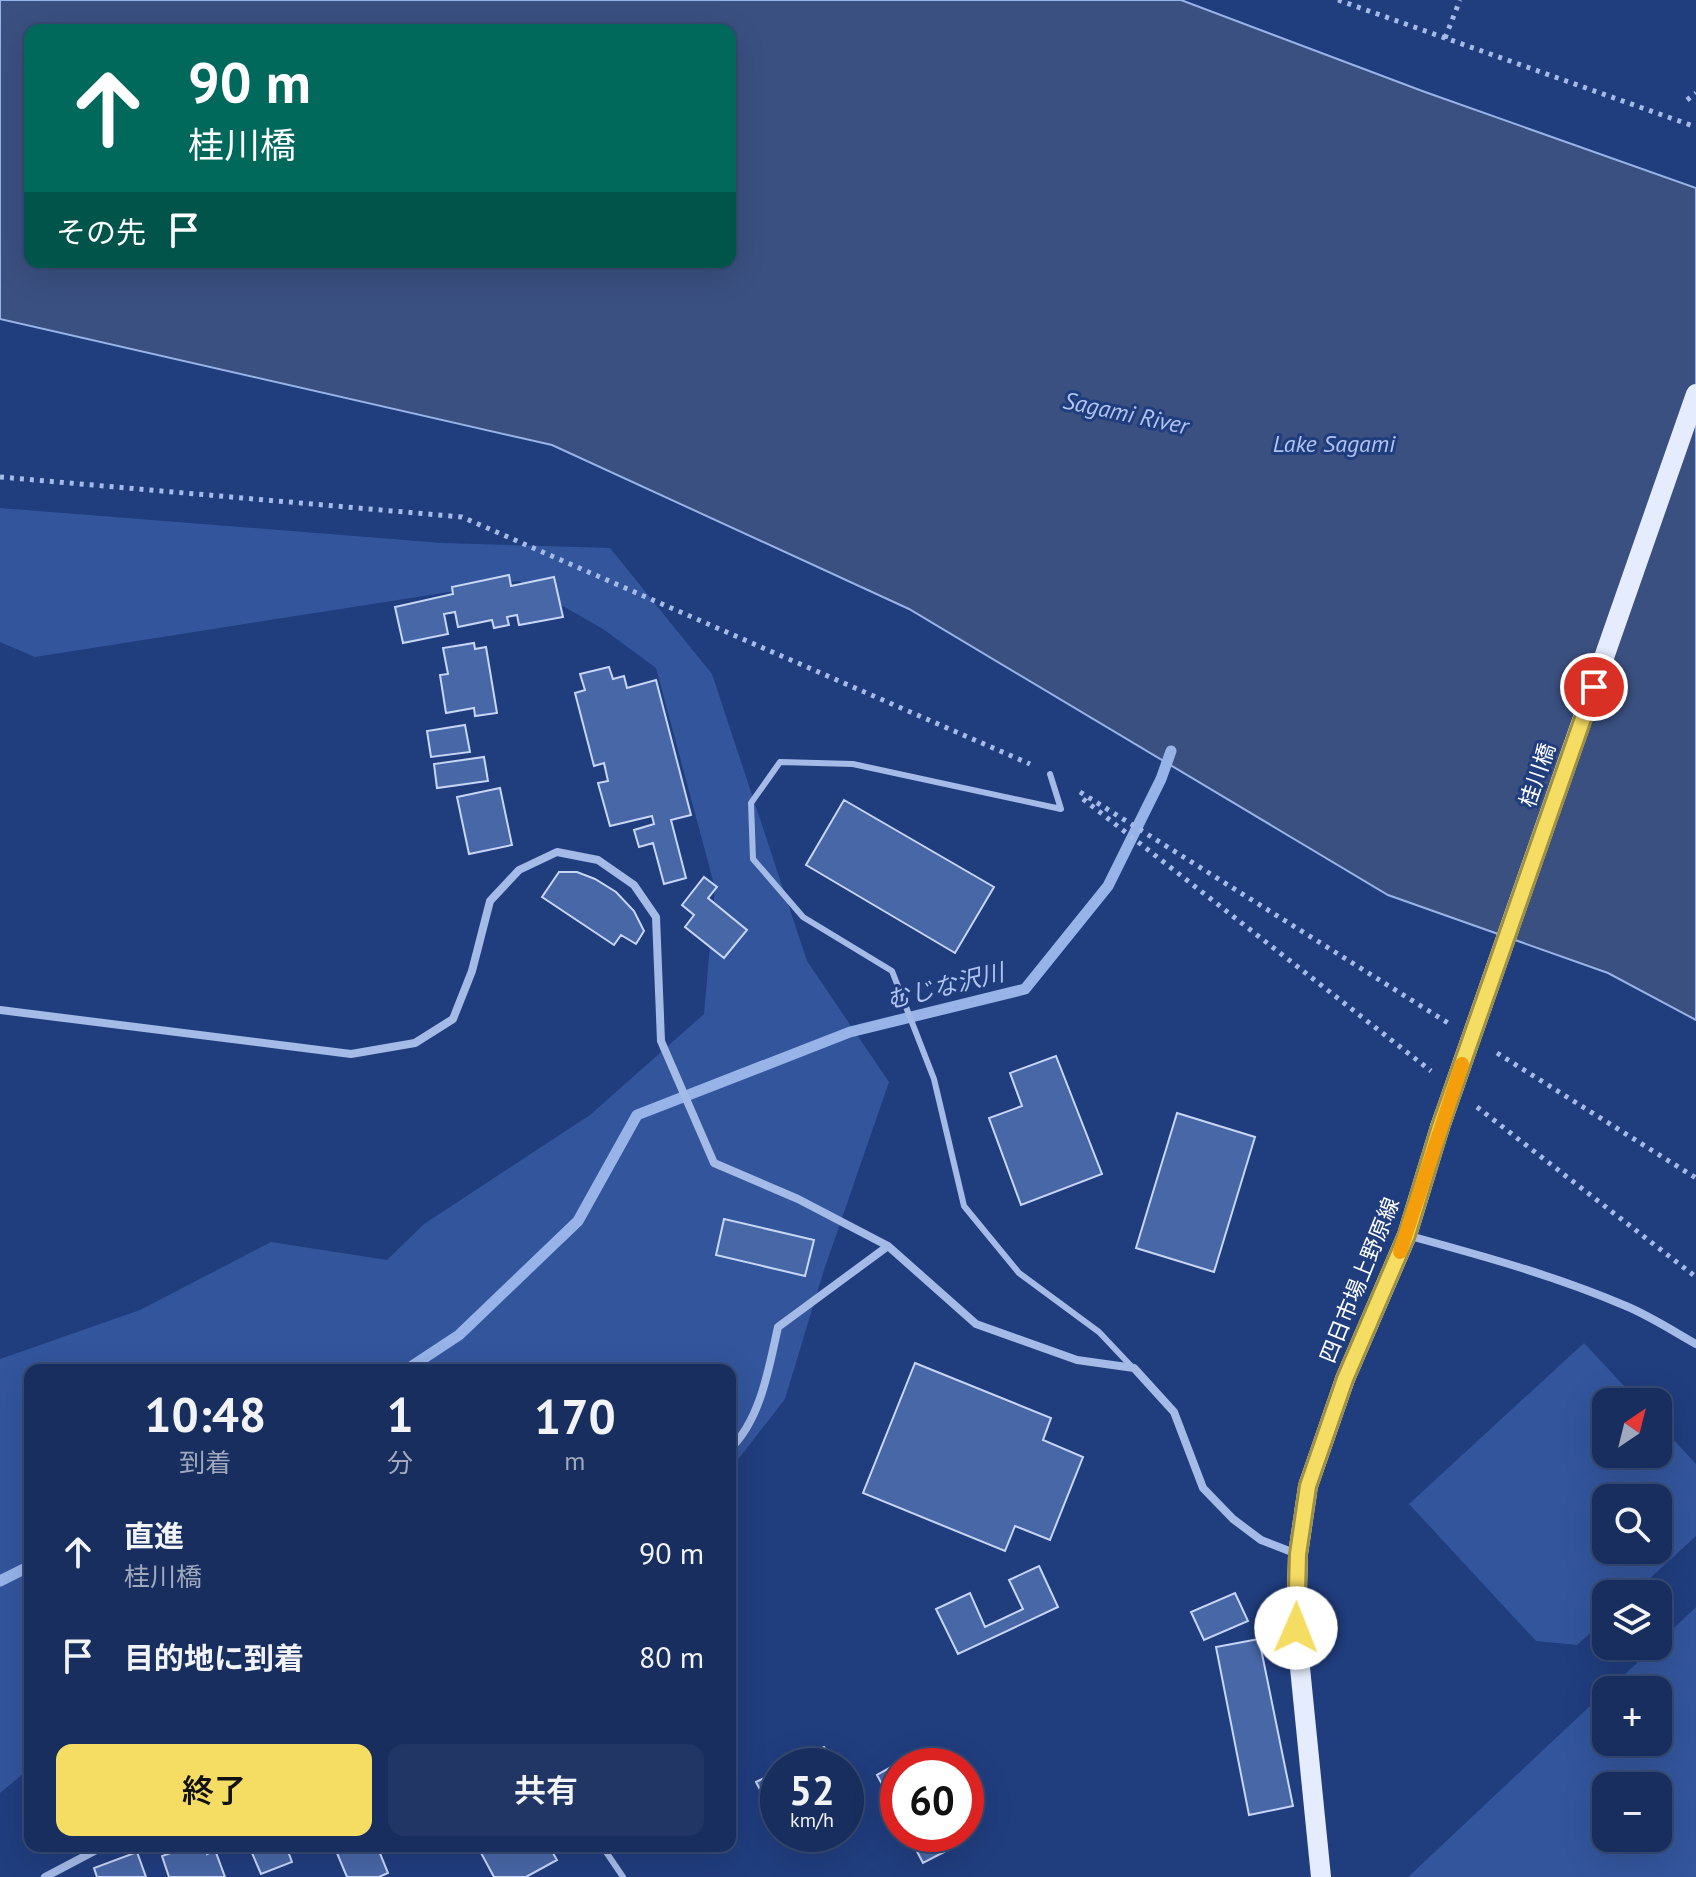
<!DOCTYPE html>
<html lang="ja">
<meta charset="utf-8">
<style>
:root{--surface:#182e5e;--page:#213664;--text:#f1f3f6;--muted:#9fa8bc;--line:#364a73;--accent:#f5dd64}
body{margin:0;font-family:"PT Sans","Noto Sans JP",sans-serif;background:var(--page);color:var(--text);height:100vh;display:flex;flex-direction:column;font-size:30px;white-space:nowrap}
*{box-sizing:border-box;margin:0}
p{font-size:26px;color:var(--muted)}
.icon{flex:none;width:44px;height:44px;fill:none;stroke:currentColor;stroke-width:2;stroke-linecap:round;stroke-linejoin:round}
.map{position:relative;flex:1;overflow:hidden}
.drawer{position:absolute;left:24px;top:1364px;width:712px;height:488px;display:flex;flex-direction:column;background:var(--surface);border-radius:16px;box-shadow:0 8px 32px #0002,0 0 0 2px var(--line)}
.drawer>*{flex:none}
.hud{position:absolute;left:24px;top:24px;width:712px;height:244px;border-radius:16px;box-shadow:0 8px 32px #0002,0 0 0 2px var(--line);background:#00695c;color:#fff;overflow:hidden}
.needle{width:52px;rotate:35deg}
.controls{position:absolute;left:1592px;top:1388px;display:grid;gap:16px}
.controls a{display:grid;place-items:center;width:80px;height:80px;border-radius:16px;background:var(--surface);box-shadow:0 8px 32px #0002,0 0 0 2px var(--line);font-size:40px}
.speed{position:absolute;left:760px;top:1748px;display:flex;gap:16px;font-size:40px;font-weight:700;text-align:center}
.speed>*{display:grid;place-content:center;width:104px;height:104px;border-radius:50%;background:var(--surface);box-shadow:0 8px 32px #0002,0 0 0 2px var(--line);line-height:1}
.speed small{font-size:20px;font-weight:400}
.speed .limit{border:12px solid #d22;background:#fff;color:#111}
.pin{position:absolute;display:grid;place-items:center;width:68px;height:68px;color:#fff;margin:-34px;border:4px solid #fff;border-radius:50%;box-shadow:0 2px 8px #0007}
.me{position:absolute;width:88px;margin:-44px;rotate:1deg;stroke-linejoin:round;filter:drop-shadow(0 0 6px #0008)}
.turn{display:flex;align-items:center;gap:28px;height:168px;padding:0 32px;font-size:36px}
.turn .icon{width:104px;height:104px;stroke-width:2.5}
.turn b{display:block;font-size:56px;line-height:68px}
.then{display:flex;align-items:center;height:76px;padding:0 32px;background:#0003;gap:16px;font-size:30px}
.eta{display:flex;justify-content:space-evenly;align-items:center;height:136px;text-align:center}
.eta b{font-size:48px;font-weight:600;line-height:56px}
.button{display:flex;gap:16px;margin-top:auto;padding:16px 32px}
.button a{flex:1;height:92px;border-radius:16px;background:var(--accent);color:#111;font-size:32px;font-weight:600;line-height:92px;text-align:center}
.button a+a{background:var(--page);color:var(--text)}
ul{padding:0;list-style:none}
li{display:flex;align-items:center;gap:24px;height:104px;padding:0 32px}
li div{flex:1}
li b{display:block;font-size:30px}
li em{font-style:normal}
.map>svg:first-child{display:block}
</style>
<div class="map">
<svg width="1696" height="1877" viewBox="0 0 1696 1877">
<rect width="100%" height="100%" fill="#203d7e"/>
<!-- green -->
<path fill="#33559c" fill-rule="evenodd" d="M 0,508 L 442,543 L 610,548 L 712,674 L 807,961 L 889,1082 L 824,1270 L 785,1399 L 730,1470 L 730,1370 L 30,1370 L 30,1768 L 0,1793 L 0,1359 L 140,1310 L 271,1242 L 387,1260 L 424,1224 L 590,1115 L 704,1014 L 715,888 L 656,668 L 603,629 L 519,581 L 35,657 L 0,642 Z
M 1584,1343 L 1639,1402 L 1606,1402 L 1606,1454 L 1658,1454 L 1658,1423 L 1696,1464 L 1696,1536 L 1633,1594 L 1606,1594 L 1606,1619 L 1577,1645 L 1536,1641 L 1409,1504 ZM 1606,1498 L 1658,1498 L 1658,1550 L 1606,1550 Z
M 1696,1607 L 1696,1877 L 1408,1877 L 1606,1691 L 1606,1742 L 1658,1742 L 1658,1690 L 1608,1690 L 1655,1646 L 1658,1646 L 1658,1643 ZM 1606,1786 L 1658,1786 L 1658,1838 L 1606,1838 Z"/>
<!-- water -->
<path fill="#3a5080" stroke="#97b3e8" stroke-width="2" fill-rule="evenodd" d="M 0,0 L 1181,0 L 1425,92 L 1696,188 L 1696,1020 L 1608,973 L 1388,895 L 909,609 L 552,445 L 0,319 ZM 30,30 L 730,30 L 730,262 L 30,262 Z"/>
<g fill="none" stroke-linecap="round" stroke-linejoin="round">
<!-- stream -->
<path stroke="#97b3e8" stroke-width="11" d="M 406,1370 L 459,1335 L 578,1221 L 637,1115 L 850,1032 L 1025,989 L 1108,886 L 1161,779 L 1171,751
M 0,1581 L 30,1566"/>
</g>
<!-- building -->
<path fill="#4867a7" stroke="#c7d6f5" stroke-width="2" d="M 509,575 L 511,586 L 554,577 L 563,617 L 519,625 L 517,615 L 507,617 L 509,625 L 494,628 L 492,620 L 458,627 L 455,612 L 444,614 L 448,634 L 403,643 L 395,607 L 453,594 L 452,587 Z
M 474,643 L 475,649 L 486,647 L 497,713 L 475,716 L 474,708 L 446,713 L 440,675 L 448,674 L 443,648 Z
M 609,667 L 613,679 L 624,676 L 627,688 L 656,680 L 691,815 L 671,820 L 686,878 L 664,884 L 653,843 L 639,847 L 634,830 L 654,824 L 652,816 L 610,826 L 598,783 L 608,781 L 604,763 L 594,766 L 575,693 L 585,690 L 580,674 Z
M 465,725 L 470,752 L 431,757 L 427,731 Z
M 484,757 L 488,781 L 437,788 L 434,764 Z
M 500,788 L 512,845 L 469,854 L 457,797 Z
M 844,800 L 994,887 L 955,953 L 806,865 Z
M 559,872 L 577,872 L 595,879 L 616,892 L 634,911 L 644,931 L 636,944 L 621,935 L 614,945 L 542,897 Z
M 704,877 L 717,887 L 708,898 L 747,930 L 724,958 L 685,927 L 694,915 L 682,905 Z
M 1056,1056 L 1102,1174 L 1021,1205 L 989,1118 L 1022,1106 L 1010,1073 Z
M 1177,1113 L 1255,1137 L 1214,1272 L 1136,1248 Z
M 724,1219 L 814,1240 L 805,1276 L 716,1255 Z
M 915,1363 L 1051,1418 L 1043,1440 L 1083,1457 L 1050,1540 L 1015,1526 L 1005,1551 L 863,1493 Z
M 1039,1566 L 1058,1607 L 958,1654 L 936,1609 L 970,1593 L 985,1627 L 1023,1609 L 1009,1580 Z
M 1235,1593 L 1248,1621 L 1204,1640 L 1191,1612 Z
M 1259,1639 L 1293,1806 L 1249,1815 L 1216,1647 Z
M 824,1747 L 834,1766 L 787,1766 Z
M 895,1765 L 898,1771 L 898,1795 L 890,1799 L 877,1775 Z
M 778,1771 L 778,1824 L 756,1782 Z
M 908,1834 L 934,1834 L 944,1852 L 923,1863 Z
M 191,1846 L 204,1846 L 207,1854 L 215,1850 L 225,1877 L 169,1877 L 162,1856 Z
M 249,1846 L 286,1846 L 292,1862 L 261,1874 Z
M 334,1846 L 377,1846 L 388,1873 L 379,1877 L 347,1877 Z
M 493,1846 L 549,1846 L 557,1860 L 526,1877 L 494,1877 L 481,1853 Z
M 137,1852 L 146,1877 L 97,1877 L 94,1868 Z"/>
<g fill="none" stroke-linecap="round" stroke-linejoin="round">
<!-- path -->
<path stroke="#a4bae7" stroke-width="5" stroke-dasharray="4 6" stroke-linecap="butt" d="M 1338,0 L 1696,127
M 1445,38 L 1460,0
M 1687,100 L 1696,93
M 0,477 L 462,517 L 1030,764
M 1080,792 L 1448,1023
M 1083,799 L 1431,1071
M 1497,1053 L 1696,1178
M 1477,1107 L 1696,1277"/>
<!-- service -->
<path stroke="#a4bae7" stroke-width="6" d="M 1050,774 L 1061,809 L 853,764 L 780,762 L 751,803 L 753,859 L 803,917 L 892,971 L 934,1079 L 964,1206 L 1019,1273 L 1099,1332 L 1133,1368
M 602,1846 L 623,1877"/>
<!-- minor -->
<path stroke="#a4bae7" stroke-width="8" d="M 0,1010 L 351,1054 L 415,1043 L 453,1019 L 472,971 L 490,901 L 519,870 L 557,852 L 598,860 L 634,885 L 656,917 L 661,1041 L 714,1163 L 798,1199 L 888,1246 L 976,1324 L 1077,1360 L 1134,1368 L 1174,1412 L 1203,1488 L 1233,1519 L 1261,1540 L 1297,1554
M 1410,1236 C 1483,1256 1556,1276 1626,1306 C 1650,1316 1673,1331 1696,1344
M 730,1449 C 761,1419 769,1367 778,1327 L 888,1246
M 45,1877 L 104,1846"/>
<!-- primary -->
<path stroke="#e5ecfd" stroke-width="20" d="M 1321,1877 L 1296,1628 L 1298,1554 L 1308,1486 L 1345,1379 L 1407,1235 L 1440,1127"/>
<!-- primary-bridge -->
<path stroke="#e5ecfd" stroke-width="20" d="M 1440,1127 L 1696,394"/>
</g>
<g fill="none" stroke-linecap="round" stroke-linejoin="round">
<defs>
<path id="route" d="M 1296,1628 L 1298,1554 L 1308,1486 L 1345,1379 L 1407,1235 L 1440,1127 L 1594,687"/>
</defs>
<!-- route casing -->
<use href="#route" stroke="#9f9041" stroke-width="20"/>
<!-- route -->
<use href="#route" stroke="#f5dd64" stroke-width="14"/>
<!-- slow -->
<path stroke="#f59e0b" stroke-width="14" d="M 1400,1252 L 1462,1064"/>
</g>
<g text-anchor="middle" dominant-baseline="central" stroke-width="6" stroke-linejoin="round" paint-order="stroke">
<!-- street labels -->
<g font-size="22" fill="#fff" stroke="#203d7e">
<text transform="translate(1537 775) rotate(-71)">桂川橋</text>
<text transform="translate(1359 1280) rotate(-68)">四日市場上野原線</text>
</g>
<!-- water labels -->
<g font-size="24" font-style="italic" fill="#afc4ef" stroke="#203d7e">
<text transform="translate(1126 413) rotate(12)">Sagami River</text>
<text x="1334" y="443">Lake Sagami</text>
<text transform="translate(945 986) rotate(-14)">むじな沢川</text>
</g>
</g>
</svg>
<div class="controls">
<a><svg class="needle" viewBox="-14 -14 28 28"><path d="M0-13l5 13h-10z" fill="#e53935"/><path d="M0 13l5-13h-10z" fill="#9fa8bc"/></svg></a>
<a><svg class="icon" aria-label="search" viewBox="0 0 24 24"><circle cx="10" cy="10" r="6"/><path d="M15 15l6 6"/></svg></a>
<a><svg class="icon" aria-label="layers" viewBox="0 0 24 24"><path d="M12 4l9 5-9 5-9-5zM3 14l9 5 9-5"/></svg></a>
<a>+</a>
<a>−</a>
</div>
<div class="speed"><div>52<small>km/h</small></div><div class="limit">60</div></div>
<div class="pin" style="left:1594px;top:687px;background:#d93025"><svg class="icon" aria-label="arrive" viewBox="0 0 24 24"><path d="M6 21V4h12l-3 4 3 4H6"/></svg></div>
<svg class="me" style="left:1296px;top:1628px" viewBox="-20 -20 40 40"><circle r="19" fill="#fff"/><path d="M0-13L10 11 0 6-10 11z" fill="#f5dd64"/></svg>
<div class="hud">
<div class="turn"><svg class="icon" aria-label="ahead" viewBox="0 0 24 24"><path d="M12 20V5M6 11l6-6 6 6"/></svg><div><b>90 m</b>桂川橋</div></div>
<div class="then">その先<svg class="icon" aria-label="arrive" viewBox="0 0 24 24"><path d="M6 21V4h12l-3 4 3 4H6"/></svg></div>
</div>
<section class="drawer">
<div class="eta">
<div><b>10:48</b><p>到着</p></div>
<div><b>1</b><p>分</p></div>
<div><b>170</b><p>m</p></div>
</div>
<ul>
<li><svg class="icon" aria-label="ahead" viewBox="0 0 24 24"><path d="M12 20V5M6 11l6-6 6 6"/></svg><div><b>直進</b><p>桂川橋</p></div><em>90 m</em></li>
<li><svg class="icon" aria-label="arrive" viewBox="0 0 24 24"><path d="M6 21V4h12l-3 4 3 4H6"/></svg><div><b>目的地に到着</b></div><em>80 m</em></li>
</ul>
<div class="button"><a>終了</a><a>共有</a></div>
</section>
</div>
